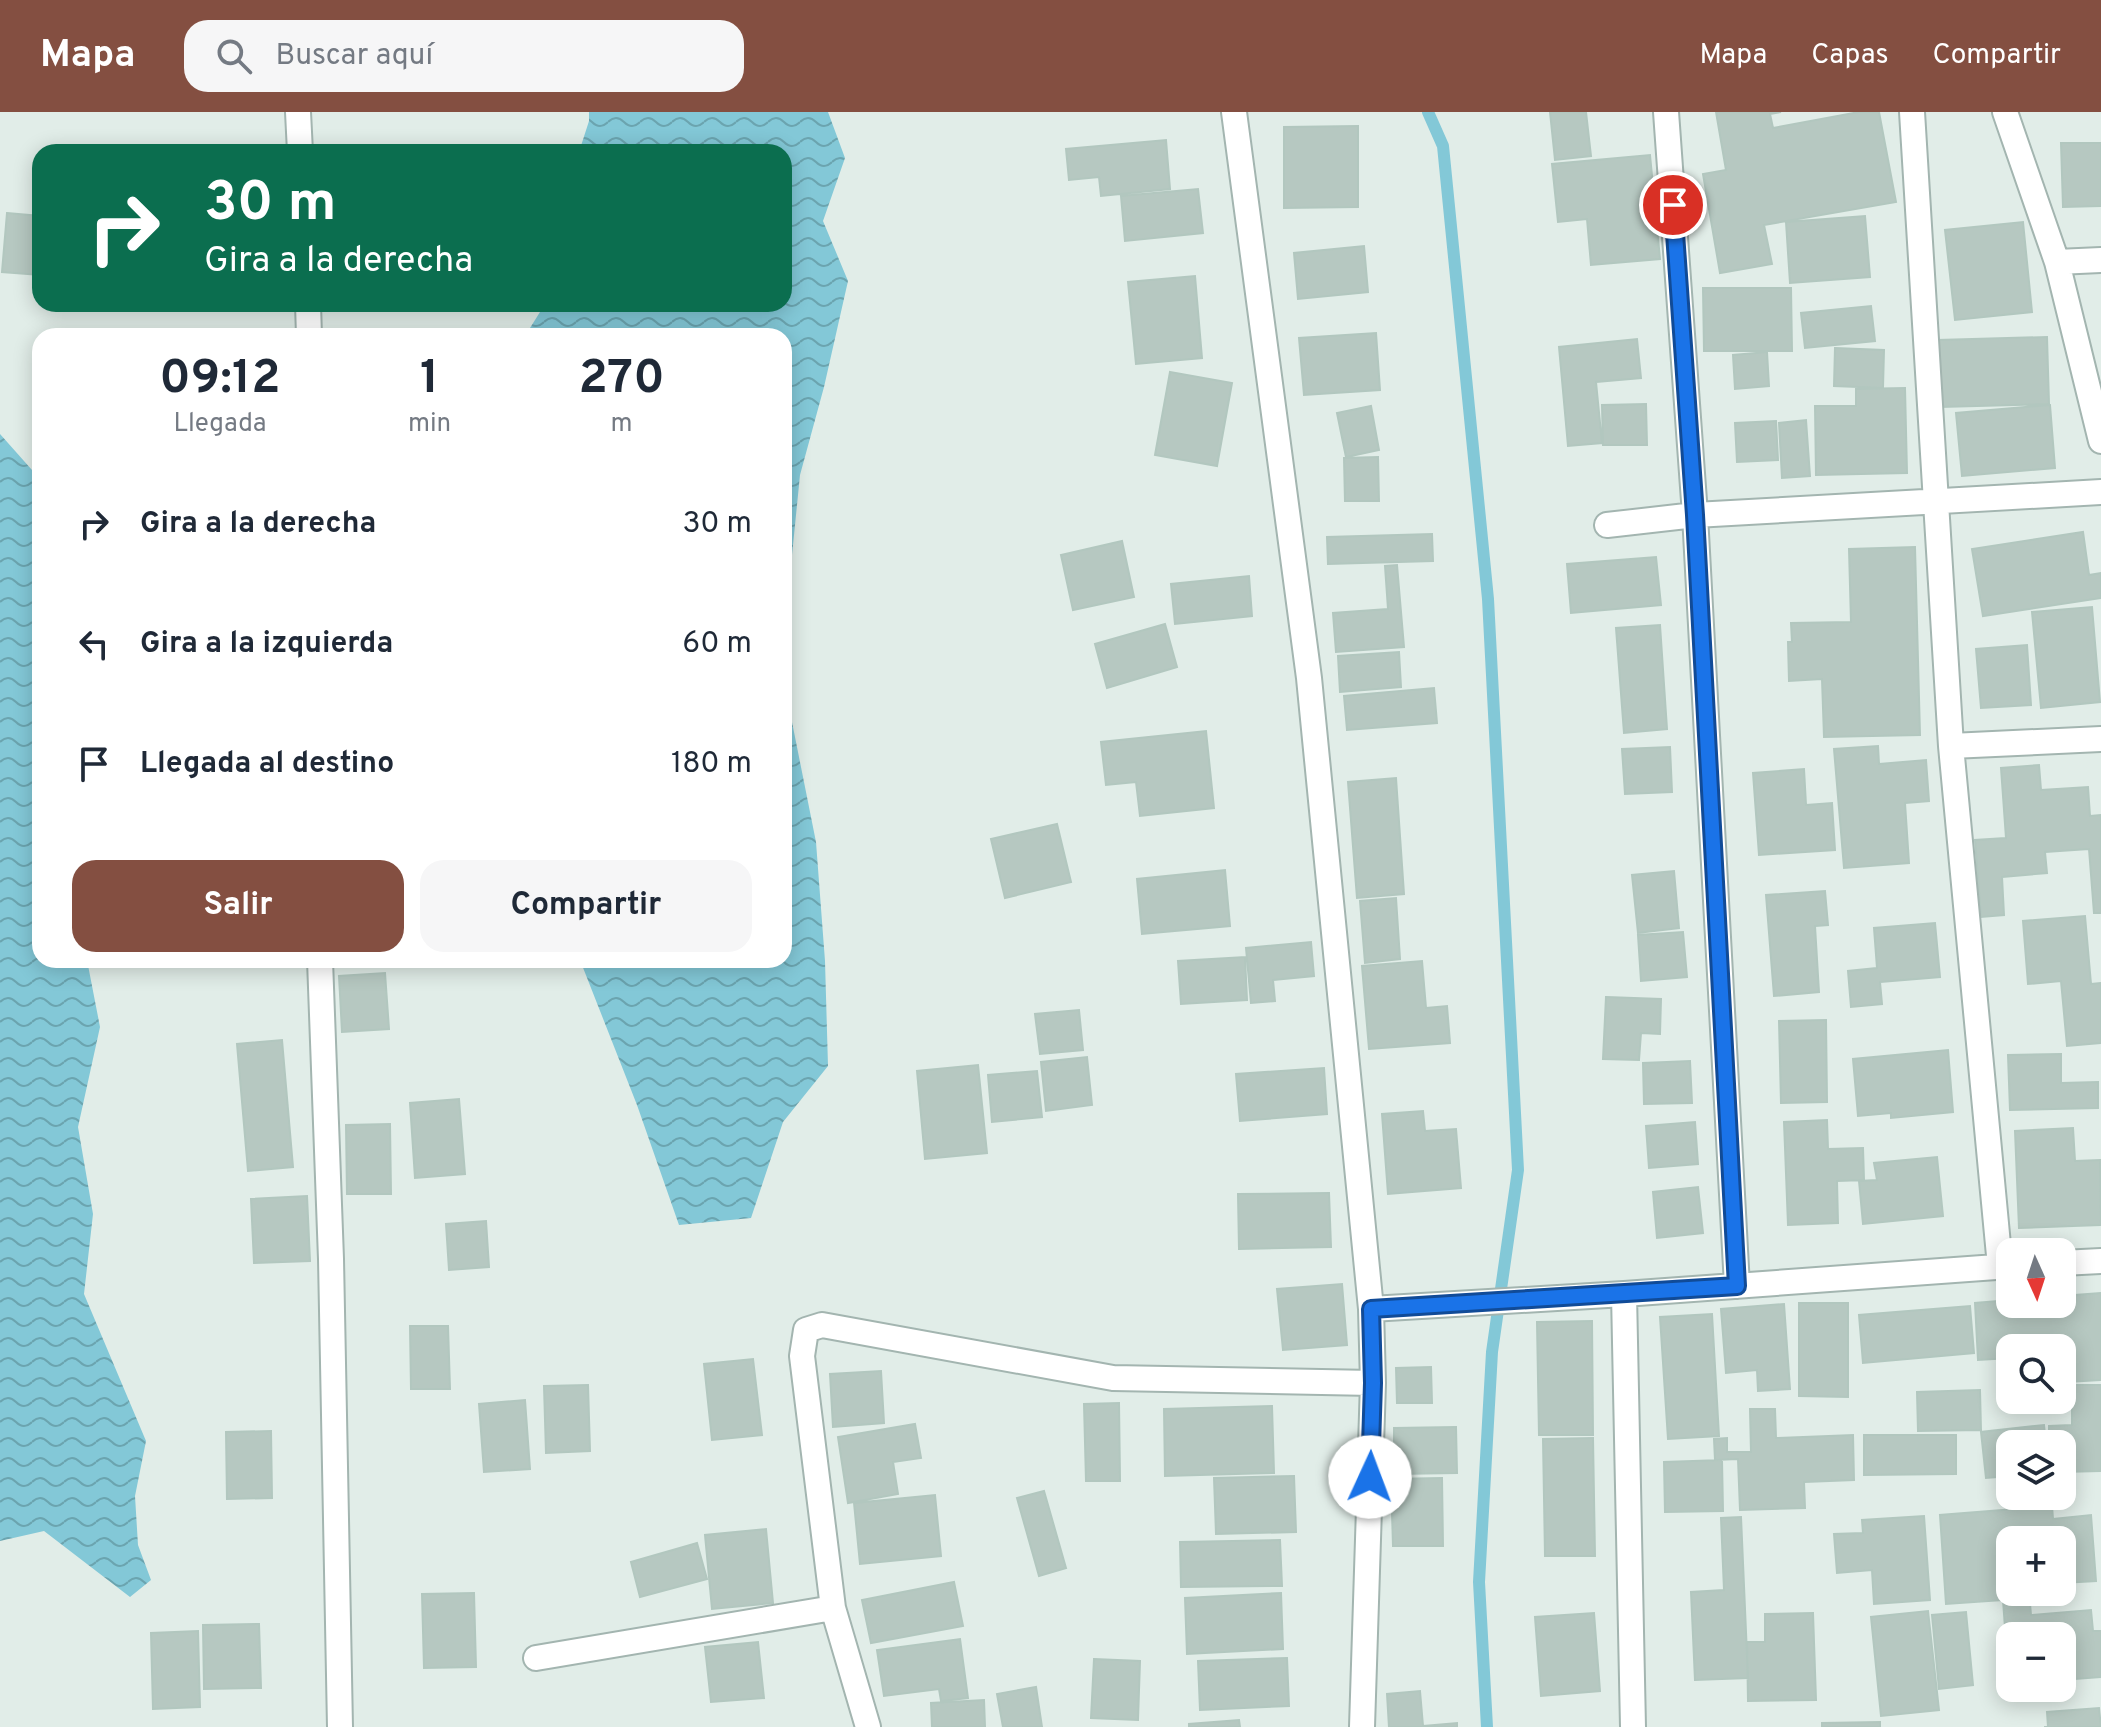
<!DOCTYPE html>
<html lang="es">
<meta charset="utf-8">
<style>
:root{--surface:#fff;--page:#f6f6f7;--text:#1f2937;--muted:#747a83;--accent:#844f41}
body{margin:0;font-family:Overpass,sans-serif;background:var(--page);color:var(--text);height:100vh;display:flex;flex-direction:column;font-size:30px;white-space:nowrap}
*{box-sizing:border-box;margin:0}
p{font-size:26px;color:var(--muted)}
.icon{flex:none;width:44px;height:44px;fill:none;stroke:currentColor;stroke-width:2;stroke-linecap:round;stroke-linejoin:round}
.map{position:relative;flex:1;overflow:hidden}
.sheet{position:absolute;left:32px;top:216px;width:760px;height:640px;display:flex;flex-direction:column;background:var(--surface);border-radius:24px;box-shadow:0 4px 20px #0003}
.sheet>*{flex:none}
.hud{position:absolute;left:32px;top:32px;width:760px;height:168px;border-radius:24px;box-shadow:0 4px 20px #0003;background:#0b6e4f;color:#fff;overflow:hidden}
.needle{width:52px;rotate:177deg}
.tools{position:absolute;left:1996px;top:1126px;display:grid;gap:16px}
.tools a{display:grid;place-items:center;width:80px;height:80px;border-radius:16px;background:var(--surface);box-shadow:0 4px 20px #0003;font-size:40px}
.pin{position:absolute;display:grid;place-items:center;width:68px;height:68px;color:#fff;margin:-34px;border:4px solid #fff;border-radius:50%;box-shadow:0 2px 8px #0007}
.me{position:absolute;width:88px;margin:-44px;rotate:2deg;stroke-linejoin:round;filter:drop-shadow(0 0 6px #0008)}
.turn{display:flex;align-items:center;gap:28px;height:168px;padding:0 40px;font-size:36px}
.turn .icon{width:104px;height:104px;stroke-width:2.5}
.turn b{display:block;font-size:56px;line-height:68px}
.eta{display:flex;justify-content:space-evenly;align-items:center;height:136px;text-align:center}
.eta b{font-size:48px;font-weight:700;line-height:56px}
.button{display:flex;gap:16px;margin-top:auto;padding:16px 40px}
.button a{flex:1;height:92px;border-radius:24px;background:var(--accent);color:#fff;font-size:32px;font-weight:700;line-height:92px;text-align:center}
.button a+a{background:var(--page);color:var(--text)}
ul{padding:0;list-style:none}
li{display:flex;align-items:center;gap:24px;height:120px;padding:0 40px}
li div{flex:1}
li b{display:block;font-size:30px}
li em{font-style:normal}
header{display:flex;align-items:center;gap:48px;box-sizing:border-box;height:112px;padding:0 40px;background:var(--accent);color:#fff}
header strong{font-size:38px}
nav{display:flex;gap:44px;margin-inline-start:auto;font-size:28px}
.search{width:560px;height:72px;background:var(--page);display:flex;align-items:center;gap:20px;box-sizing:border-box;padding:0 28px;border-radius:24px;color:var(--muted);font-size:30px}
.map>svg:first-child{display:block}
</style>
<header>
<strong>Mapa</strong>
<div class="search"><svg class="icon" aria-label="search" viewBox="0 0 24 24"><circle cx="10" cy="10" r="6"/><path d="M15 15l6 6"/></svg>Buscar aquí</div>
<nav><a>Mapa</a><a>Capas</a><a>Compartir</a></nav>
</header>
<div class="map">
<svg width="2101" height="1615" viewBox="0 0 2101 1615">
<defs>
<pattern id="water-waves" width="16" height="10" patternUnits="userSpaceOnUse" patternTransform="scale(2)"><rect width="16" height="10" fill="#83c8d7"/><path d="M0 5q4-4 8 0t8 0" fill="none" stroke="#6ba4af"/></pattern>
</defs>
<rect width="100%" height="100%" fill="#e1ede8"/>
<!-- water -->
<path fill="url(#water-waves)" d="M 589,0 L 828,0 L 845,46 L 823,109 L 848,169 L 824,275 L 800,363 L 788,483 L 791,605 L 816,730 L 825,849 L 828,954 L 783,1010 L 751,1106 L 679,1113 L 637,993 L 580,848 L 784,848 L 784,224 L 525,224 L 545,192 L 784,192 L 784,40 L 579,40 L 589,9 Z
M 0,322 L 40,367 L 40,848 L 87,848 L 100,915 L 78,1015 L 93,1102 L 84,1182 L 146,1329 L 135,1384 L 138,1433 L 151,1468 L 130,1485 L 44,1419 L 0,1429 Z"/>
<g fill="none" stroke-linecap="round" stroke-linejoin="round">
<!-- stream -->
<path stroke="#83c8d7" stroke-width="12" d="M 1428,0 L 1443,34 L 1488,487 L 1518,1058 L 1492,1240 L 1479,1470 L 1487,1615"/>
</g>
<!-- building -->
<path fill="#b6c8c1" stroke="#b2c7bf" stroke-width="2" d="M 1550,0 L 1586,0 L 1591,44 L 1555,48 Z
M 1716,0 L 1781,0 L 1770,2 L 1773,16 L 1859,0 L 1879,0 L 1896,90 L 1764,113 L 1772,152 L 1720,161 L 1703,62 L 1726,58 Z
M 1358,14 L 1358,95 L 1284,96 L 1284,15 Z
M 1166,28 L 1170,77 L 1101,84 L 1099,65 L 1069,68 L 1066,37 Z
M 2061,31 L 2101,31 L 2101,94 L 2063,95 Z
M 1650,43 L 1660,147 L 1591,153 L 1587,107 L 1558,110 L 1552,52 Z
M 1198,77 L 1203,121 L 1125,129 L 1121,84 Z
M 7,101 L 40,104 L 40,163 L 2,160 Z
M 1865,104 L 1870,165 L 1790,171 L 1786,110 Z
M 2023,110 L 2032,200 L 1955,208 L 1945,118 Z
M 1364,134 L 1368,180 L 1298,187 L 1294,141 Z
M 1195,164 L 1202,246 L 1136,252 L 1128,170 Z
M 1703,176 L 1791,176 L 1792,239 L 1704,239 Z
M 1871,194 L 1875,229 L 1805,236 L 1801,201 Z
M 1376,221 L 1380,278 L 1304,283 L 1299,226 Z
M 2047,225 L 2049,292 L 1940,295 L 1938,228 Z
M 1637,227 L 1641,266 L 1596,270 L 1602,331 L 1568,334 L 1559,235 Z
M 1835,236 L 1884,238 L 1883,276 L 1834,274 Z
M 1767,240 L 1769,274 L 1735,277 L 1733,243 Z
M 1170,260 L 1232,271 L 1217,354 L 1155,343 Z
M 1905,276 L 1907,361 L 1816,363 L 1815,294 L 1856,294 L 1856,277 Z
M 1646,292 L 1647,333 L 1603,333 L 1602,293 Z
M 2050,293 L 2055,356 L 1962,364 L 1956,301 Z
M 1371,294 L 1379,338 L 1346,345 L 1337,301 Z
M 1806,308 L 1810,364 L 1782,366 L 1779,311 Z
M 1776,309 L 1778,348 L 1737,350 L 1735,311 Z
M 1378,345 L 1379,389 L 1345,389 L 1344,346 Z
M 2083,420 L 2089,463 L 2101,461 L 2101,486 L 1983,504 L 1972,437 Z
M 1432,422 L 1433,449 L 1328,452 L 1327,425 Z
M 1122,429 L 1134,485 L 1073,498 L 1061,443 Z
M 1915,435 L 1920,623 L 1824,625 L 1822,567 L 1789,569 L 1788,530 L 1792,530 L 1791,511 L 1851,510 L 1849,437 Z
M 1656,445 L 1661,493 L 1571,501 L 1567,452 Z
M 1397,453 L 1404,535 L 1336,540 L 1333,501 L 1388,497 L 1385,454 Z
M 1249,464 L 1252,504 L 1175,512 L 1171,472 Z
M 2092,495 L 2100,590 L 2041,596 L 2032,500 Z
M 1165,512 L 1177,555 L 1107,576 L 1095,532 Z
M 1660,513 L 1667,617 L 1624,621 L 1616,516 Z
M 2027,533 L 2031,593 L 1981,596 L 1976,537 Z
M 1399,540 L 1401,575 L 1340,580 L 1338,544 Z
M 1434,576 L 1437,611 L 1347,618 L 1344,584 Z
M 1206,619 L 1214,696 L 1140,704 L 1136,670 L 1106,673 L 1101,630 Z
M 1878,634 L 1879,652 L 1926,648 L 1929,689 L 1905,691 L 1909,751 L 1844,756 L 1834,637 Z
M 1670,635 L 1672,680 L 1625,682 L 1622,637 Z
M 2039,653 L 2041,678 L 2088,675 L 2090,704 L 2101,703 L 2101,801 L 2094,801 L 2089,737 L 2045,740 L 2047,761 L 2002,765 L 2004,803 L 1981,805 L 1975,728 L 2006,726 L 2001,656 Z
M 1804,657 L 1806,693 L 1832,691 L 1835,738 L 1759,743 L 1753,661 Z
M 1396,666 L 1404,782 L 1357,786 L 1348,670 Z
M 1057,712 L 1071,770 L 1005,786 L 991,727 Z
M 1225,758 L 1230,814 L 1142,822 L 1137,767 Z
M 1674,759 L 1679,816 L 1638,821 L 1632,763 Z
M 1825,779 L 1828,813 L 1815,814 L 1819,880 L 1774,884 L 1766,783 Z
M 1396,786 L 1400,847 L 1365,851 L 1360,789 Z
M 2085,804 L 2091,872 L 2101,871 L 2101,931 L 2067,934 L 2061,869 L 2028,872 L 2023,809 Z
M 1935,811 L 1940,865 L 1880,870 L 1882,892 L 1851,895 L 1848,859 L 1877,856 L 1874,816 Z
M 1683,820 L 1687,865 L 1641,869 L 1638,823 Z
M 1311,830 L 1314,864 L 1273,868 L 1275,889 L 1251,891 L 1246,836 Z
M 1245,845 L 1247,888 L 1181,892 L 1178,849 Z
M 1422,849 L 1426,896 L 1447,894 L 1450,931 L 1369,937 L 1362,854 Z
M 385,861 L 389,917 L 342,920 L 339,864 Z
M 1606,885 L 1661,887 L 1660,922 L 1641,921 L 1639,948 L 1603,947 Z
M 1079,898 L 1083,938 L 1040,942 L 1035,902 Z
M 1826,908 L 1827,990 L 1781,991 L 1779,909 Z
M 282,928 L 293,1055 L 248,1059 L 237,932 Z
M 1948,938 L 1953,1000 L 1891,1006 L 1891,1001 L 1858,1004 L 1853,947 Z
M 2061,942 L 2061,971 L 2098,970 L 2098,996 L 2010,998 L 2008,943 Z
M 1087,945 L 1092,993 L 1046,999 L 1041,950 Z
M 1690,949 L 1692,991 L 1644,992 L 1643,951 Z
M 978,953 L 987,1041 L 925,1047 L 917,959 Z
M 1324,956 L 1327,1002 L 1240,1009 L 1236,962 Z
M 1037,959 L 1042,1005 L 992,1010 L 988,963 Z
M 459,987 L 465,1062 L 415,1066 L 410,991 Z
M 1423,999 L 1425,1019 L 1456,1017 L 1461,1076 L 1388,1082 L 1382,1002 Z
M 1827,1008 L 1828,1037 L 1863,1036 L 1864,1068 L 1837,1069 L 1838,1111 L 1788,1113 L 1784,1010 Z
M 1695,1010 L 1698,1052 L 1649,1056 L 1646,1014 Z
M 390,1012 L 391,1082 L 347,1082 L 346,1013 Z
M 2073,1016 L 2075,1049 L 2100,1048 L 2101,1113 L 2019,1116 L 2015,1019 Z
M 1937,1045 L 1943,1104 L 1863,1112 L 1859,1069 L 1877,1068 L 1874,1051 Z
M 1698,1075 L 1703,1121 L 1657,1126 L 1653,1080 Z
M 1329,1081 L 1331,1135 L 1239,1137 L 1238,1082 Z
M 307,1084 L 310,1149 L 254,1151 L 251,1087 Z
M 486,1109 L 489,1155 L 449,1158 L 446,1112 Z
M 1342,1172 L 1347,1233 L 1283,1238 L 1277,1177 Z
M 2101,1181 L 2101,1268 L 2067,1270 L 2065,1242 L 2062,1242 L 2062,1236 L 2010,1236 L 2010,1246 L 1978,1248 L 1975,1191 L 2010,1188 L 2010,1192 L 2062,1192 L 2062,1184 Z
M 1799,1191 L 1848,1191 L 1848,1285 L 1799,1284 Z
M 1784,1192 L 1790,1277 L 1758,1279 L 1757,1258 L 1726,1261 L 1721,1197 Z
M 1970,1194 L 1974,1241 L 1863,1251 L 1859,1203 Z
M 1712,1202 L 1719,1324 L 1668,1327 L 1660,1205 Z
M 1592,1209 L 1593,1323 L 1539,1323 L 1537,1210 Z
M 410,1214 L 448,1214 L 450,1277 L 411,1277 Z
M 753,1247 L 762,1323 L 712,1328 L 704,1252 Z
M 1431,1255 L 1432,1291 L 1397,1291 L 1396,1256 Z
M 881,1259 L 884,1311 L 833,1315 L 830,1262 Z
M 588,1273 L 590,1339 L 546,1341 L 544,1274 Z
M 2072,1273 L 2101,1273 L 2101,1359 L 2062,1360 L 2062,1332 L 2049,1332 L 2049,1314 L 2072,1313 Z
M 1980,1278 L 1981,1318 L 1918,1319 L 1917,1280 Z
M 525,1288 L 530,1357 L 484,1360 L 479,1292 Z
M 1119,1291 L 1120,1369 L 1086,1369 L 1084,1292 Z
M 1272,1294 L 1274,1361 L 1165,1364 L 1164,1297 Z
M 1750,1297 L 1775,1297 L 1776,1326 L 1853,1323 L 1854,1368 L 1804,1370 L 1805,1396 L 1740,1398 L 1738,1347 L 1715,1348 L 1714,1327 L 1727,1326 L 1727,1340 L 1751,1340 Z
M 915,1312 L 921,1346 L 893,1350 L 898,1382 L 848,1391 L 838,1325 Z
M 2044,1313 L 2046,1332 L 2010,1332 L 2010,1364 L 1986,1366 L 1981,1320 Z
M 1456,1315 L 1457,1361 L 1394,1362 L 1394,1316 Z
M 271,1319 L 272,1386 L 227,1387 L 226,1320 Z
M 1864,1323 L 1956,1323 L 1956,1362 L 1864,1363 Z
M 1593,1326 L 1595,1444 L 1545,1444 L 1543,1327 Z
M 1722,1348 L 1723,1399 L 1665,1400 L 1664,1350 Z
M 1294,1364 L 1296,1420 L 1216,1422 L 1214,1366 Z
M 1442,1366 L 1443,1434 L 1393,1434 L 1391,1367 Z
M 1044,1379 L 1066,1456 L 1039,1464 L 1017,1386 Z
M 935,1383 L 941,1444 L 860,1452 L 854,1391 Z
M 2052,1394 L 2053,1407 L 2091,1403 L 2096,1469 L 2062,1471 L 2062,1428 L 2010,1428 L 2010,1480 L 2029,1480 L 2031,1503 L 2091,1498 L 2093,1519 L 2101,1519 L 2101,1565 L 2062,1568 L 2062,1524 L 2010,1524 L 2009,1572 L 2003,1488 L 1946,1492 L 1940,1403 Z
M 1924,1404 L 1930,1488 L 1874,1492 L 1872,1458 L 1837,1461 L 1834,1422 L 1863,1421 L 1862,1408 Z
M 1741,1405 L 1748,1566 L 1695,1568 L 1691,1480 L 1724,1478 L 1721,1406 Z
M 766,1417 L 773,1491 L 712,1497 L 705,1423 Z
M 1280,1428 L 1282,1474 L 1181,1475 L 1180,1430 Z
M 697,1431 L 707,1467 L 640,1485 L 631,1450 Z
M 954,1470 L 963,1514 L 871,1531 L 862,1488 Z
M 474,1481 L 476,1555 L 424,1556 L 422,1482 Z
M 1281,1481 L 1283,1537 L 1187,1542 L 1185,1486 Z
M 1928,1499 L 1939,1598 L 1881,1604 L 1871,1505 Z
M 1966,1500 L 1973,1573 L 1939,1577 L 1932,1503 Z
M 1594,1501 L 1600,1579 L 1541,1584 L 1535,1505 Z
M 1813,1501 L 1816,1588 L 1748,1589 L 1747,1530 L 1765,1530 L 1765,1502 Z
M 259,1512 L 261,1576 L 204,1577 L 203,1513 Z
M 198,1519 L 200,1595 L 153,1597 L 151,1521 Z
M 960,1527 L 968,1586 L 941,1589 L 939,1577 L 884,1584 L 877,1538 Z
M 758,1530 L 764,1586 L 711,1590 L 705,1535 Z
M 1287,1546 L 1289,1594 L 1200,1598 L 1198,1549 Z
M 1094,1547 L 1140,1549 L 1138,1608 L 1091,1606 Z
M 1036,1575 L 1042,1615 L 1003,1615 L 997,1582 Z
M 1420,1579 L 1423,1614 L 1457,1611 L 1457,1615 L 1389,1615 L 1387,1582 Z
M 984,1588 L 985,1615 L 932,1615 L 931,1591 Z
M 2099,1596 L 2101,1615 L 2044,1615 L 2048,1615 L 2047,1600 Z
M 1239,1608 L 1240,1615 L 1189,1615 L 1189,1612 Z
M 1880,1610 L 1880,1615 L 1822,1615 L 1822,1611 Z"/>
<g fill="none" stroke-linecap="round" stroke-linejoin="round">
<defs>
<path id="minor" d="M 298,0 L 300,40
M 1234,0 L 1309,566 L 1371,1197 L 1373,1271 L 1362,1615
M 1666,0 L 1695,403 L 1737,1174
M 1912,0 L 1951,634 L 2000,1154
M 2005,0 L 2057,150 L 2101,329
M 2057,150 L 2101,148
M 308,192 L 309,224
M 1607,413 L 1695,403 L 2101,380
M 1951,634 L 2101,627
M 320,848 L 331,1147 L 340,1615
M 2062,1151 L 2101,1149
M 1624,1182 L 1633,1615
M 1371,1197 L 1624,1182 L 2010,1154
M 536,1546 L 833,1496
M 868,1615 L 833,1496 L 802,1244 L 806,1218 L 822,1213 L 1113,1266 L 1373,1271"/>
</defs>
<!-- minor casing -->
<use href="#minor" stroke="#a3b5b0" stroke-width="28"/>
<!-- minor -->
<use href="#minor" stroke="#fff" stroke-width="24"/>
</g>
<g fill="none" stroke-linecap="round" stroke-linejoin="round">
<defs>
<path id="route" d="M 1370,1365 L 1373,1271 L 1371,1197 L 1737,1174 L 1695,403 L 1673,93"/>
</defs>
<!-- route casing -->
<use href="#route" stroke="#114b97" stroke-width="20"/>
<!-- route -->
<use href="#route" stroke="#1a73e8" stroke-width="14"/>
</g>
</svg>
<div class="tools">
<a><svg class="needle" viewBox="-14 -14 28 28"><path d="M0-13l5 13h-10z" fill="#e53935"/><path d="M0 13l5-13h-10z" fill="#747a83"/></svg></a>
<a><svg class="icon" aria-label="search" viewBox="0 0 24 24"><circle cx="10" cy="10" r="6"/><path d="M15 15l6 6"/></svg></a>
<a><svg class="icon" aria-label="layers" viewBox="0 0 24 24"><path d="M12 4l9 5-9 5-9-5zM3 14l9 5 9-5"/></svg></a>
<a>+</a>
<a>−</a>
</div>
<div class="pin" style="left:1673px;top:93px;background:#d93025"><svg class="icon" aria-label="arrive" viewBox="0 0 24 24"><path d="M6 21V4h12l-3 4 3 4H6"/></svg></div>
<svg class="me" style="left:1370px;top:1365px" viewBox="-20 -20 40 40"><circle r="19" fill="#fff"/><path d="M0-13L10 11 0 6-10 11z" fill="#1a73e8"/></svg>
<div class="hud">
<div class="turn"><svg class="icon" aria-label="right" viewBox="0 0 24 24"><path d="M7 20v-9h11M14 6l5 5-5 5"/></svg><div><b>30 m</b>Gira a la derecha</div></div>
</div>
<section class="sheet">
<div class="eta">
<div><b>09:12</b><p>Llegada</p></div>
<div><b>1</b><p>min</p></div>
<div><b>270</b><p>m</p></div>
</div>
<ul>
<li><svg class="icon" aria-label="right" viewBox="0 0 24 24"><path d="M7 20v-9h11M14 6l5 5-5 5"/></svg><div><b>Gira a la derecha</b></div><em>30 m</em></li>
<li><svg class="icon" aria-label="left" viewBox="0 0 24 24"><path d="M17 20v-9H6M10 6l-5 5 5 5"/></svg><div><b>Gira a la izquierda</b></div><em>60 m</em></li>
<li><svg class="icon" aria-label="arrive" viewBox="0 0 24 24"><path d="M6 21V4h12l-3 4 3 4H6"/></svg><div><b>Llegada al destino</b></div><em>180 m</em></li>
</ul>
<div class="button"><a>Salir</a><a>Compartir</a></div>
</section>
</div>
